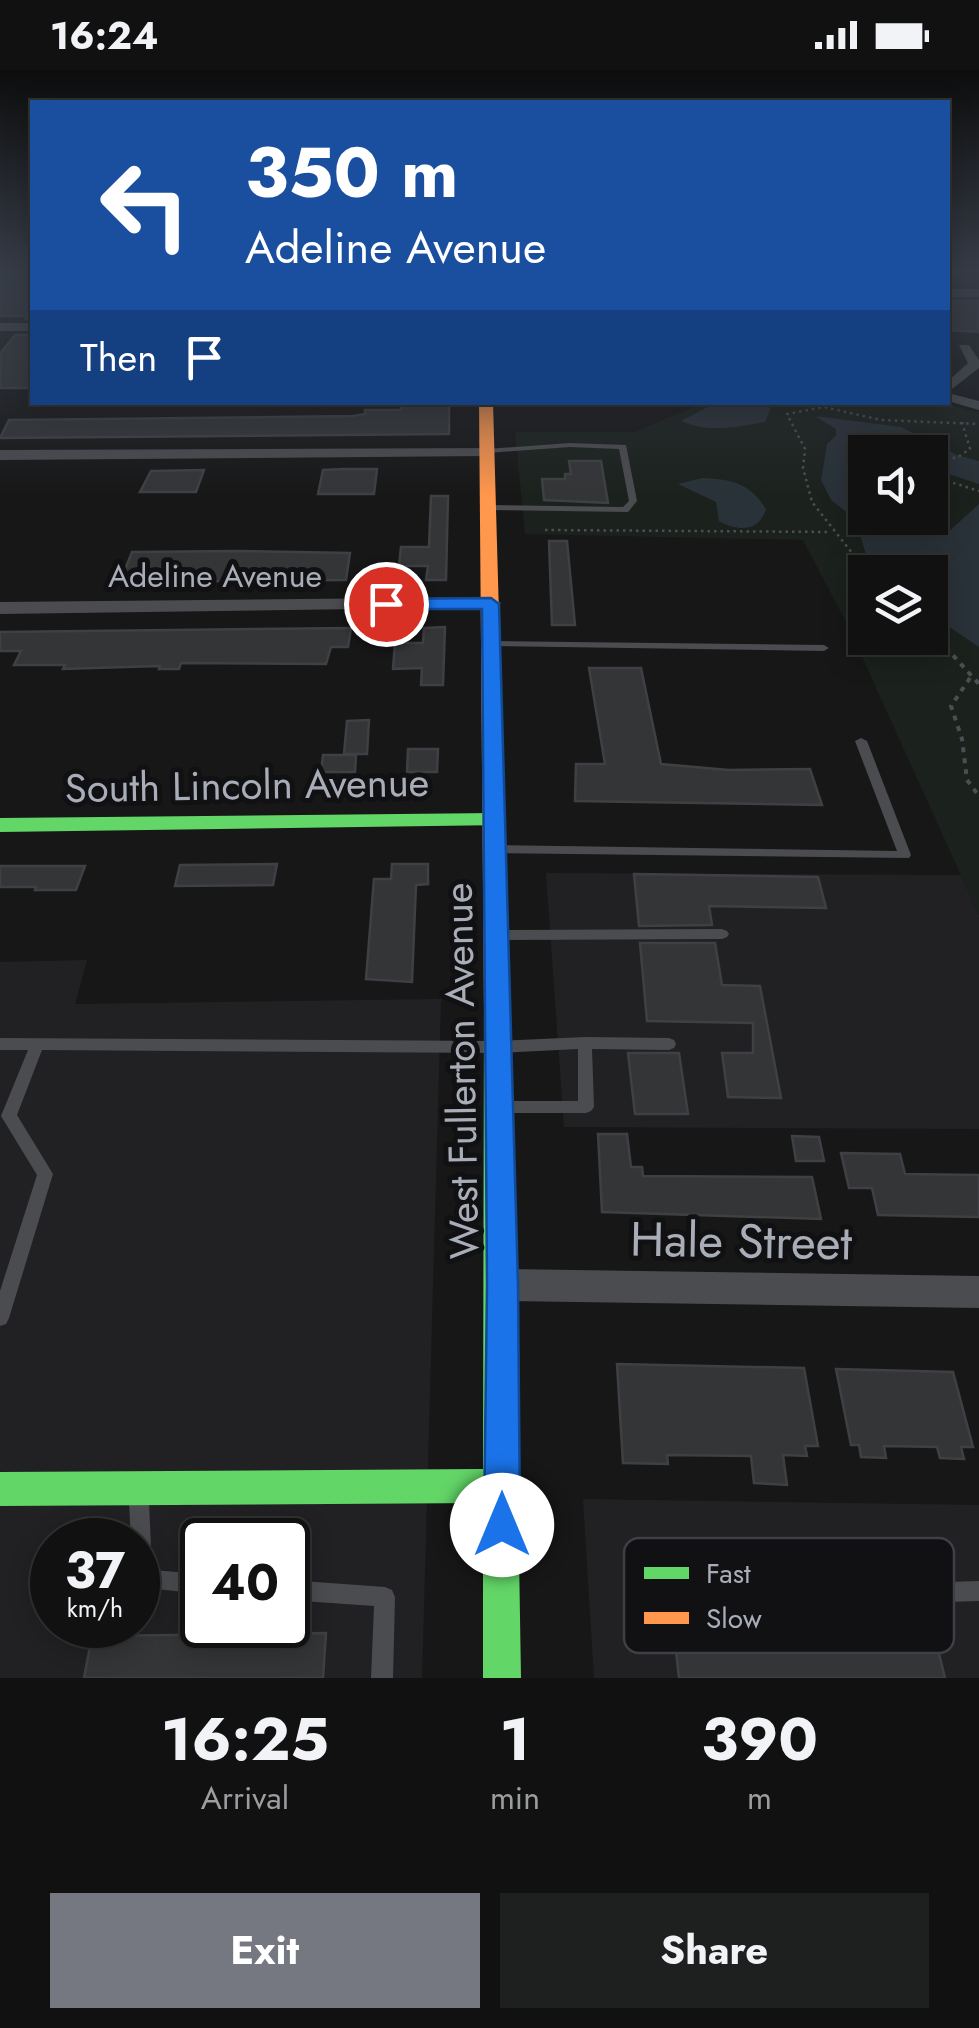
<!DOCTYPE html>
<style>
:root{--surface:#111;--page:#1e1f1f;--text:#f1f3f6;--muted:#9c9d9f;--line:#303131;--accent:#757880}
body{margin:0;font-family:Jost,sans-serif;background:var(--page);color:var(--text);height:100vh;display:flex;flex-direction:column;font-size:38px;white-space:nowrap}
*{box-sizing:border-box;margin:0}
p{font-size:32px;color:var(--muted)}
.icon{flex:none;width:55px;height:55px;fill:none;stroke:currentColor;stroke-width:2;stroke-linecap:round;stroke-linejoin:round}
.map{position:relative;height:1608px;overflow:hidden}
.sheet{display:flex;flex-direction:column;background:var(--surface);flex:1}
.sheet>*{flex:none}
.hud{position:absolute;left:30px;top:30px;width:920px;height:305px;border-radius:0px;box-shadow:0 5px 25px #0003,0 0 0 2px var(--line);background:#1a4fa0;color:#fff;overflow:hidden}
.buttons{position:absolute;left:848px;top:365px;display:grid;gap:20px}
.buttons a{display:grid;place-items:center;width:100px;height:100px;border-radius:0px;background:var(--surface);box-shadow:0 5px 25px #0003,0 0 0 2px var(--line);font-size:50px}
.speed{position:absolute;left:30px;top:1448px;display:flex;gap:20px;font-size:50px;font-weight:700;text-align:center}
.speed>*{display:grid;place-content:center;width:130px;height:130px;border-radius:50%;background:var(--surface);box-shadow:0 5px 25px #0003,0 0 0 2px var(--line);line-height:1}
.speed small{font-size:25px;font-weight:400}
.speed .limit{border:5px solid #111;border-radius:15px;background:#fff;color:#111}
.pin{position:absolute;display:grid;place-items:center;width:85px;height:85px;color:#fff;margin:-42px;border:5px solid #fff;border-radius:50%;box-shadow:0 2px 10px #0007}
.me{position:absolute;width:110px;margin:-55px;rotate:0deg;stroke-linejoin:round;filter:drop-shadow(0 0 8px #0008)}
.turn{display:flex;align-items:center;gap:35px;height:210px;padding:0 50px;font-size:45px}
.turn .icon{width:130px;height:130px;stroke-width:2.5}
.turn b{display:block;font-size:70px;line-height:85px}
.then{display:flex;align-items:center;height:95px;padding:0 50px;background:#0003;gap:20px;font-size:38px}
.eta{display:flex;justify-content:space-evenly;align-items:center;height:170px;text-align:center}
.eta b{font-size:60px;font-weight:700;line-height:70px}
.cta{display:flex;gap:20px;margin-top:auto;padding:20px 50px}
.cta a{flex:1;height:115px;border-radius:0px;background:var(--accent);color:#fff;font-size:40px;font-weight:700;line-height:115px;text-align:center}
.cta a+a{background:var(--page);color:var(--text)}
.status{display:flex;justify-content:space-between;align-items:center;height:70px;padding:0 50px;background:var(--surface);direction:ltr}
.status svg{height:28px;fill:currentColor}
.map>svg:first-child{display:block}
</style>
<div class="status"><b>16:24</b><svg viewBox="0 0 49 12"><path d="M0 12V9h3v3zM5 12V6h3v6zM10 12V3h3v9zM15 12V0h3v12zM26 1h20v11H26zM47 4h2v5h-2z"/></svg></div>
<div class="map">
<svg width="979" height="1608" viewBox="0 0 979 1608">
<rect width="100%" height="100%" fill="#171717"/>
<!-- built -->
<path fill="#212124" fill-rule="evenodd" d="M 546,803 L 961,805 L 979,845 L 979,1059 L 564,1057 Z
M 87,890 L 75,934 L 441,929 L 422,1608 L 0,1608 L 0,892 ZM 52,1470 L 138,1470 L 138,1555 L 52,1555 ZM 202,1470 L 288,1470 L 288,1555 L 202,1555 Z
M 583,1429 L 979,1435 L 979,1608 L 594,1608 Z"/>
<!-- green -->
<path fill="#1b211c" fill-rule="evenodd" d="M 705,332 L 940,332 L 979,343 L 979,845 L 848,556 L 803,470 L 525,464 L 515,362 L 635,362 ZM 865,382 L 930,382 L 930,448 L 865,448 ZM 865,502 L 930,502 L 930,568 L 865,568 Z"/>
<!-- water -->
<path fill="#2a3239" d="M 715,333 L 768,333 L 770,340 L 765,352 C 735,357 709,363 681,351 Z
M 815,346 L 901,357 L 957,385 L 979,391 L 979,414 L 952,405 L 930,407 L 930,382 L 865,382 L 865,448 L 930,448 L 930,441 L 938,459 L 946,464 L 979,434 L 979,577 L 930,544 L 930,502 L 880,502 L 868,491 L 855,449 L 831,430 L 821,410 L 827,374 L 836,366 L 836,359 Z
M 702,408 C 731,409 750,413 766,439 C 759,463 737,461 719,451 L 716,432 L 678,414 Z"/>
<!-- building -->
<path fill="#343537" stroke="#3f4043" stroke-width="2.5" d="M 0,202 L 32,202 L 32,249 L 26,249 L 29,246 L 0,246 Z
M 948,231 L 979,231 L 979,262 L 948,260 Z
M 15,265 L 32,265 L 32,318 L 0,318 L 0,284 Z
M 402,332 L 449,332 L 449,364 L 0,368 L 9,350 L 353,346 L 365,344 L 365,340 L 401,340 Z
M 569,391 L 601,391 L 608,433 L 544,430 L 542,409 L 565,409 L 565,404 L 571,404 Z
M 343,399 L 377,399 L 374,424 L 318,424 L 323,400 Z
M 204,400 L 196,422 L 140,422 L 151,401 Z
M 431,426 L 448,426 L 446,510 L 426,510 L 428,496 L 399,496 L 401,477 L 429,477 Z
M 549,471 L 567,471 L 575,555 L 552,555 Z
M 132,482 L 236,481 L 350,483 L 346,510 L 120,512 Z
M 445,557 L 443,615 L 421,615 L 422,598 L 393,599 L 395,573 L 423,573 L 424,558 Z
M 351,558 L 348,577 L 331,577 L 326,594 L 181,593 L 179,599 L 159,599 L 160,596 L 63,599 L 65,595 L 14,595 L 21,581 L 0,581 L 0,562 Z
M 589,598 L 641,598 L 661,694 L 729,700 L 810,699 L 822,735 L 575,731 L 576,694 L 605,694 Z
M 369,650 L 367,684 L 344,684 L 347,651 Z
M 408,679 L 438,679 L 437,702 L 407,702 Z
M 323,685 L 356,685 L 355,702 L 321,702 Z
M 277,794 L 273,815 L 175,816 L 180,795 Z
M 392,794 L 428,794 L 428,814 L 416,815 L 412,912 L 366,909 L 374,809 L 391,809 Z
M 0,796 L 85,796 L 76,820 L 35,820 L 36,817 L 0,817 Z
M 634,804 L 818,807 L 826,838 L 709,836 L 712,855 L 639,856 Z
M 640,873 L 715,873 L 722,915 L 760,916 L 781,1028 L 728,1027 L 722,983 L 753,983 L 753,953 L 647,951 Z
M 628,983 L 679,983 L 688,1044 L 635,1044 Z
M 598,1064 L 627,1064 L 631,1097 L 642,1097 L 643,1106 L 812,1107 L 821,1149 L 602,1142 Z
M 792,1066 L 819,1067 L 824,1091 L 796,1091 Z
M 841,1083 L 900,1084 L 905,1104 L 979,1105 L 979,1147 L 878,1145 L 872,1118 L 849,1118 Z
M 617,1294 L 804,1298 L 818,1376 L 805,1376 L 807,1386 L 783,1385 L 787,1415 L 754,1413 L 751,1386 L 667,1385 L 668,1394 L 623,1393 Z
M 836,1299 L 953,1302 L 973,1377 L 961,1377 L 964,1389 L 940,1388 L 937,1377 L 884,1376 L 886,1388 L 861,1387 L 859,1375 L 851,1375 Z
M 915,1487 L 945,1608 L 679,1608 L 666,1491 Z
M 326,1563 L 323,1608 L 84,1608 L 92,1566 Z"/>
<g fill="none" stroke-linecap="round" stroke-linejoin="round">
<!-- path-far1 -->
<path stroke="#4d4e52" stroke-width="2.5" stroke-dasharray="2.5 4" stroke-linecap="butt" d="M 962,352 L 970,379 L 958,387 L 934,393 L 941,409 L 979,421
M 545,460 L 830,462
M 867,502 L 812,432 L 803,398 L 805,379 L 787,344 L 824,337 L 881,350 L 979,354
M 930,560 L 933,563"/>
<!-- path -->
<path stroke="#4d4e52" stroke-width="4" stroke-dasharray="5 6" stroke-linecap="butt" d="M 931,561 L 979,614
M 970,608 L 951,636 L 962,669 L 967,710 L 979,726"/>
<!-- lane -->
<path fill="#4b4c50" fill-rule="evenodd" d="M 570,373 L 626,375 L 637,431 L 628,442 L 487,440 L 486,438 L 490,435 L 623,437 L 629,431 L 619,379 L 570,377 L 487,383 L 483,381 L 487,379 Z
M 492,571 L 824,575 L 829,578 L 824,581 L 488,576 L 488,572 Z
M 861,668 L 867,671 L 911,785 L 909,788 L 497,783 L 491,779 L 497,775 L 897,781 L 855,671 Z
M 722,859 L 727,861 L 729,864 L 727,867 L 722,869 L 499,870 L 494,868 L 492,865 L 494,862 L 499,860 Z
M 585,967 L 669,968 L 674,970 L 676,974 L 674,978 L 669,980 L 592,979 L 594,1037 L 591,1041 L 586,1043 L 503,1043 L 498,1041 L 495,1037 L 498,1033 L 503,1031 L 578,1031 L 578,979 L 498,983 L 42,980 L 17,1045 L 53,1104 L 9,1248 L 6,1254 L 0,1256 L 0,1221 L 37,1105 L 1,1046 L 28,980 L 0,980 L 0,968 L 498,971 Z
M 139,1422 L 146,1425 L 149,1432 L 152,1500 L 202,1504 L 202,1524 L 138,1517 L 138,1470 L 131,1470 L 129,1432 L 132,1425 Z
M 288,1510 L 385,1517 L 392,1520 L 395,1527 L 393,1608 L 371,1608 L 374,1536 L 288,1530 Z
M 979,1511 L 979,1531 L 948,1532 L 941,1529 L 938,1522 L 941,1515 L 948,1512 Z"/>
<!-- street -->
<path fill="#4b4c50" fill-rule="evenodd" d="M 948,219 L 979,219 L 979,227 L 948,227 Z
M 0,253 L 32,253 L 32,261 L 0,261 Z
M 959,275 L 969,275 L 979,290 L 979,298 L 948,322 L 948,311 L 968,293 Z
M 948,323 L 979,331 L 979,340 L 948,331 Z
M 493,378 L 495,381 L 487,386 L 0,390 L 0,380 Z
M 491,527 L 501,533 L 498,537 L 0,544 L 0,532 Z
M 502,1199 L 979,1206 L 979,1238 L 502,1231 L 490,1226 L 485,1215 L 490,1204 Z"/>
<!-- fast -->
<path fill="#63d668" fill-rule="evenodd" d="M 495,743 L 506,750 L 503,755 L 0,762 L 0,748 Z
M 497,926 L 506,929 L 510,936 L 521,1608 L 483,1608 L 483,1433 L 0,1436 L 0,1402 L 483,1399 L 484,936 L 488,929 Z"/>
<!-- slow -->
<path fill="#ff974d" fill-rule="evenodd" d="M 479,332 L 493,332 L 510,936 L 506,943 L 488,943 L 484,936 Z"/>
</g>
<!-- sky -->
<linearGradient id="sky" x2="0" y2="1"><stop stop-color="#0d0d0d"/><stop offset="0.47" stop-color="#363c47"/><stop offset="1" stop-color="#363c47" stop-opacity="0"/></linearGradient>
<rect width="979" height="426" fill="url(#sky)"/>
<!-- route -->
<path fill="#1a73e8" stroke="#114b97" stroke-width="2.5" d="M 491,528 L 499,534 L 518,1215 L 520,1455 L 515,1467 L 502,1473 L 489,1467 L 484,1455 L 487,1215 L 482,539 L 386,539 L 378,534 L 386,529 Z"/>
<g text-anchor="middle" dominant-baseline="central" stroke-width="10" stroke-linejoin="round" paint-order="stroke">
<!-- far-street labels -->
<g font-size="32" fill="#a8adb8" stroke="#111113">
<text x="215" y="506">Adeline Avenue</text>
</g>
<!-- street labels -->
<g font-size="40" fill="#a8adb8" stroke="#111113">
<text transform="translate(247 715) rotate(-1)">South Lincoln Avenue</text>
<text transform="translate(461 1001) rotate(-91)">West Fullerton Avenue</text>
</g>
<!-- near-street labels -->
<g font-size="48" fill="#a8adb8" stroke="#111113">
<text transform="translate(741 1171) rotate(1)">Hale Street</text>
</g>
</g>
<!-- legend -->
<rect x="624" y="1468" width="330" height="115" rx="15" fill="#111113" stroke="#3e4045" stroke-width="2.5"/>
<rect x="644" y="1497" width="45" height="12" fill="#63d668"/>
<rect x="644" y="1542" width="45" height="12" fill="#ff974d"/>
<g font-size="28" fill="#a8adb8">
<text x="706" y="1513">Fast</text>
<text x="706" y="1558">Slow</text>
</g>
</svg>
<div class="buttons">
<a><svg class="icon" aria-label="sound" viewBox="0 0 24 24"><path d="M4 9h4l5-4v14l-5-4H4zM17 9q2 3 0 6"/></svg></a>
<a><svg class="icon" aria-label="layers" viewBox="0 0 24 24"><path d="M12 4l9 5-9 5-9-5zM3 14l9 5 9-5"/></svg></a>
</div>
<div class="speed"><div>37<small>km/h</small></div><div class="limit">40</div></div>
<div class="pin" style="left:386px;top:534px;background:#d93025"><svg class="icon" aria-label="arrive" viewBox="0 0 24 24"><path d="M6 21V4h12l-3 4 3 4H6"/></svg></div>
<svg class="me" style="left:502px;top:1455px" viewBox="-20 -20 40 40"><circle r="19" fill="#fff"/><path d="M0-13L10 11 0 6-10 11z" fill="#1a73e8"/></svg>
<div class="hud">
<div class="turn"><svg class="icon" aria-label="left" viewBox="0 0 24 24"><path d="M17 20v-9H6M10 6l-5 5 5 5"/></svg><div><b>350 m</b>Adeline Avenue</div></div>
<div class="then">Then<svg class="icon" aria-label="arrive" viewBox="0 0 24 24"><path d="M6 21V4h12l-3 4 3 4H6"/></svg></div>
</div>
</div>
<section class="sheet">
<div class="eta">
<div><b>16:25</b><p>Arrival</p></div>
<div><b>1</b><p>min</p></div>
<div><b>390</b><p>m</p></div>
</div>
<div class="cta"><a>Exit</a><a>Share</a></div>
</section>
